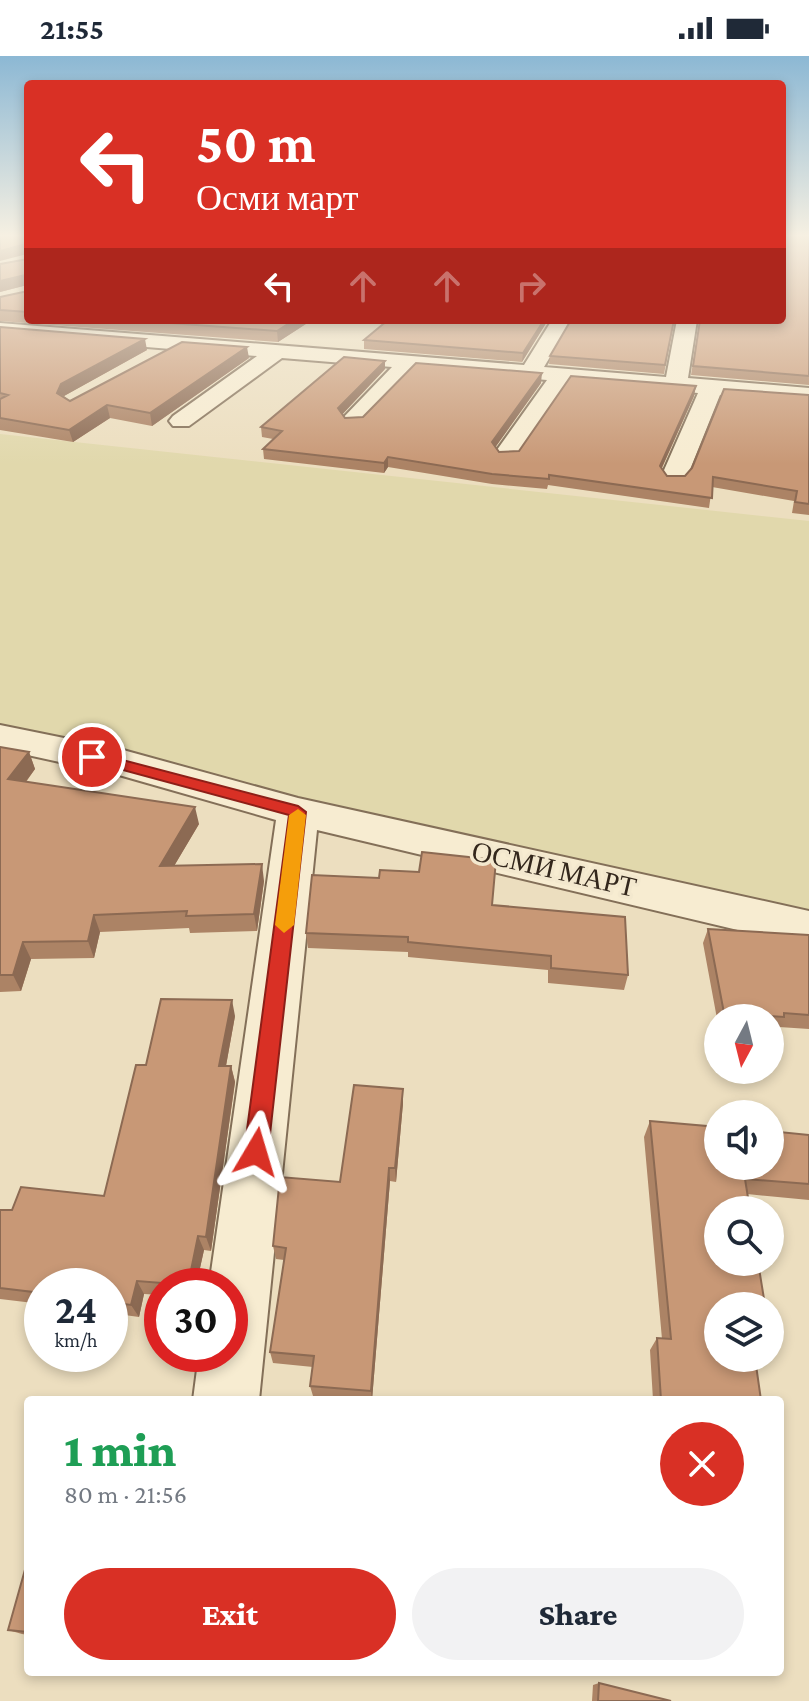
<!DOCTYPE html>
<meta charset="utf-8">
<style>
:root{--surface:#fff;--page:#f2f2f3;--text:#1f2937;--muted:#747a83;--accent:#d93025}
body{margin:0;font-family:"Crimson Pro",serif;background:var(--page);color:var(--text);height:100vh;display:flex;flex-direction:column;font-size:30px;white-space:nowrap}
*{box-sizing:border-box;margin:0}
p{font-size:26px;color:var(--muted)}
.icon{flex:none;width:44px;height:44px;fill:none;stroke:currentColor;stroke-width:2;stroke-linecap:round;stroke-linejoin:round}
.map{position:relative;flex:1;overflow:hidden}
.side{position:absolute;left:24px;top:1340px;width:760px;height:280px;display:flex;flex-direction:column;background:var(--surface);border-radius:8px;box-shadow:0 4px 12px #0003}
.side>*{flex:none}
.top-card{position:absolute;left:24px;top:24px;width:762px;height:244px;border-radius:8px;box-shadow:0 4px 12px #0003;background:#d93025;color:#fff;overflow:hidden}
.needle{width:52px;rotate:187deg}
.fabs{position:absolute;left:704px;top:948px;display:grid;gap:16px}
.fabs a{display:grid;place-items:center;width:80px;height:80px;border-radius:50%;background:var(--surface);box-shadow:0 4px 12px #0003;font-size:40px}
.speed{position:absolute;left:24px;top:1212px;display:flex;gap:16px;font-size:40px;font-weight:700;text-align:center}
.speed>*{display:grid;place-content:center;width:104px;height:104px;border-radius:50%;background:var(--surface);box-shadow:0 4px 12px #0003;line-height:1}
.speed small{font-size:20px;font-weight:400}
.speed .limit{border:12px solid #d22;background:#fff;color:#111}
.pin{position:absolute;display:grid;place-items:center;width:68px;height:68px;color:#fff;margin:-34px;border:4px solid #fff;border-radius:50%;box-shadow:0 2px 8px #0007}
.me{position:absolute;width:88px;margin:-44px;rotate:7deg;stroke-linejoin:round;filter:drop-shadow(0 0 6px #0008)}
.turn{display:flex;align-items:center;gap:28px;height:168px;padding:0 40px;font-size:36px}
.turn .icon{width:104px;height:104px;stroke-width:2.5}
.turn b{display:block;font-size:56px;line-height:68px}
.lanes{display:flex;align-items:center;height:76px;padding:0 40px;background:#0003;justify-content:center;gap:40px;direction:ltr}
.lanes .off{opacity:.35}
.round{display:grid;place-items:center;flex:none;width:84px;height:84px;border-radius:42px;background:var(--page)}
.overview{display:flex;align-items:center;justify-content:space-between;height:136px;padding:0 40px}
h1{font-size:48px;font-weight:800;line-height:60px;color:#1e9e55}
.primary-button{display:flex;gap:16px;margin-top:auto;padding:16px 40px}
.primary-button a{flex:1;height:92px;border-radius:48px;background:var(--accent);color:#fff;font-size:32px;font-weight:800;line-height:92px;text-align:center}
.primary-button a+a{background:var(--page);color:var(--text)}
.status{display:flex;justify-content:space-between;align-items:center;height:56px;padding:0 40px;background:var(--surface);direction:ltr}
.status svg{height:22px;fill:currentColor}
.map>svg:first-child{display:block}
</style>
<div class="status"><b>21:55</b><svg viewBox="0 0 49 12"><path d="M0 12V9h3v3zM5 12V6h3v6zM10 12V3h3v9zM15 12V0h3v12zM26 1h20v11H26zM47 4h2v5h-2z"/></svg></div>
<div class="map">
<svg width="809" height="1645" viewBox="0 0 809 1645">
<rect width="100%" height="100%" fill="#ecdebf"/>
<!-- farmland -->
<path fill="#e1d8ac" d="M 0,378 L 809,465 L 809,873 L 0,681 Z"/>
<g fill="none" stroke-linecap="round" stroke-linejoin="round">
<defs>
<path id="minor" d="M 552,264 L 572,264 L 544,311 L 666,321 L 677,264 L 697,264 L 688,322 L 809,332 L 809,346 L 720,339 L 687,421 L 683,427 L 665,427 L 661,421 L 698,337 L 568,326 L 516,403 L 498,403 L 494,398 L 547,324 L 415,313 L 361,369 L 345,369 L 341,364 L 392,311 L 282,302 L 189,370 L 173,370 L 169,365 L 173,360 L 257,300 L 0,279 L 0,267 L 524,309 Z
M 0,669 L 123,694 L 298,742 L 809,855 L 809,891 L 317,774 L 259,1344 L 193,1344 L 199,1298 L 230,1298 L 230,1230 L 209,1230 L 276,764 L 119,719 L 0,693 Z"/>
</defs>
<!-- minor casing -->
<use href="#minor" stroke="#836f58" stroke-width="4"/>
<!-- minor -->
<use href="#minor" fill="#f7ecd1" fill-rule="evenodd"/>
</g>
<!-- wall -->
<path fill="#ac8365" d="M 809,178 L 809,329 L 691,319 L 700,264 L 782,264 Z
M 28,200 L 28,264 L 312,264 L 278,286 L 0,265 L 0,241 L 28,235 L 27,229 L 0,236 L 0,208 L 28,203 Z
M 388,264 L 548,264 L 522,306 L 364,293 L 364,284 Z
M 674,264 L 664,318 L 549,308 L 550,300 Z
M 0,271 L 147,294 L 64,340 L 70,345 L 249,302 L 152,370 L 110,362 L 73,386 L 0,374 Z
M 385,313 L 342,358 L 345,362 L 363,361 L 541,327 L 495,391 L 499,396 L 519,395 L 694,340 L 662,412 L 667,420 L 685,420 L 809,339 L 809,459 L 792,457 L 794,445 L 712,431 L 709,452 L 548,429 L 547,433 L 492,428 L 388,411 L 384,417 L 264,403 L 263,393 L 273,383 L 262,381 L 261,371 Z
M 0,691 L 29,696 L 35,713 L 26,726 L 199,768 L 174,810 L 264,825 L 257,875 L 190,877 L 189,872 L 100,876 L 94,902 L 31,903 L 21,935 L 0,936 Z
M 379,822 L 492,849 L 628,919 L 624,934 L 548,927 L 548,914 L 408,901 L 408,896 L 308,892 L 306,877 Z
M 708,873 L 809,879 L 809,973 L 779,971 L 777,975 L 770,974 L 770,962 L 718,962 L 718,968 L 703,887 Z
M 235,960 L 226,1010 L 231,1010 L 235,1026 L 211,1195 L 204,1194 L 196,1230 L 162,1230 L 162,1239 L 144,1238 L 139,1261 L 110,1257 L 110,1230 L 42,1230 L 42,1248 L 0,1243 L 0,1154 L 12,1154 L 104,1140 L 146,1009 Z
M 403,1047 L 396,1126 L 390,1125 L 372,1344 L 313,1340 L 310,1330 L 313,1311 L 273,1307 L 270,1296 L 284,1204 L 276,1203 L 273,1190 L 340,1126 Z
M 650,1065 L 809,1079 L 809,1144 L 747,1138 L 765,1249 L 764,1250 L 718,1250 L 761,1344 L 653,1344 L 650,1294 L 657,1282 L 662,1283 L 644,1081 Z
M 28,1503 L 28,1579 L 22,1578 L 8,1574 Z
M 599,1627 L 671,1645 L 592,1645 L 593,1629 Z"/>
<!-- shaded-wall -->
<path fill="#8c6a53" d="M 25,188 L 27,198 L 0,205 L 0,195 Z
M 25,219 L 27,229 L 0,236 L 0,225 Z
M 294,264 L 312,264 L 278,286 L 277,275 Z
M 544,264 L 548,264 L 522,306 L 523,297 Z
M 145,283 L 147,294 L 64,340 L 57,337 L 61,328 Z
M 247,291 L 249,302 L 152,370 L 150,357 Z
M 385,305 L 385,313 L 339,362 L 338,352 Z
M 542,317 L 541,327 L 492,396 L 492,386 Z
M 696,330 L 694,340 L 658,420 L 660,410 Z
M 107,349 L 110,362 L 73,386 L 69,374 Z
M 388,401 L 388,411 L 384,417 L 384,407 Z
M 29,696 L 35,713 L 15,740 L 8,723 Z
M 195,751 L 199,768 L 164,827 L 160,810 Z
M 262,808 L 264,825 L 257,875 L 254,858 Z
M 94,859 L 100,876 L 94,902 L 88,885 Z
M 23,886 L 31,903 L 21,935 L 13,919 Z
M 232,944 L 235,960 L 223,1026 L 219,1010 Z
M 231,1010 L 235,1026 L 211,1195 L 206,1181 Z
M 403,1033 L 403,1047 L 396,1126 L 395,1112 Z
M 389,1112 L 390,1125 L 372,1344 L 371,1335 Z
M 198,1180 L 204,1194 L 196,1230 L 188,1230 Z
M 137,1225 L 144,1238 L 139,1261 L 131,1249 Z"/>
<!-- building -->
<path fill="#c89876" stroke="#8c6a53" stroke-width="2" d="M 0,178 L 28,178 L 28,191 L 25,188 L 0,195 Z
M 782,178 L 809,178 L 809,320 L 693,310 L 700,264 L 782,264 Z
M 28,200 L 28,221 L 25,219 L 0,225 L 0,208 L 28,203 Z
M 28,228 L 28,256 L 0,254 L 0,241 L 28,235 Z
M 130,264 L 294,264 L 277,275 Z
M 388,264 L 544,264 L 523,297 L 364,284 Z
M 571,264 L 674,264 L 665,309 L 550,300 Z
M 0,271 L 145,283 L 61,328 L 57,337 L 70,345 L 182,286 L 247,291 L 150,357 L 107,349 L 69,374 L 0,362 L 0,343 L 8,339 L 0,337 Z
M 344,301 L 385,305 L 338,352 L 345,362 L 363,361 L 416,307 L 542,317 L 492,386 L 499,396 L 519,395 L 571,320 L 696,330 L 660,410 L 667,420 L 685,420 L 692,412 L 724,333 L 809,339 L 809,448 L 795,446 L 797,435 L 713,421 L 712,442 L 549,419 L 549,423 L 492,418 L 388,401 L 384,407 L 263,393 L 282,375 L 261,371 Z
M 0,691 L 29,696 L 8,723 L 195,751 L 160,810 L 262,808 L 254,858 L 186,860 L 187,855 L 94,859 L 88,885 L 23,886 L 13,919 L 0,919 Z
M 422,796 L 496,804 L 492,849 L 625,861 L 628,919 L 551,912 L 551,900 L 408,886 L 408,881 L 306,877 L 312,819 L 379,822 L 380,814 L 419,816 Z
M 708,873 L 809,879 L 809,959 L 784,957 L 784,961 L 724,957 Z
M 161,943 L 232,944 L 219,1010 L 231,1010 L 206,1181 L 198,1180 L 188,1229 L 137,1225 L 131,1249 L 110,1246 L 110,1230 L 42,1230 L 42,1237 L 0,1232 L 0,1154 L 12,1154 L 21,1131 L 104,1140 L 136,1009 L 146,1009 Z
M 354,1029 L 403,1033 L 395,1112 L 389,1112 L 371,1335 L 310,1330 L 314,1300 L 270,1296 L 286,1192 L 273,1190 L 280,1121 L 340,1126 Z
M 650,1065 L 718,1071 L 718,1110 L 770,1110 L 770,1075 L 809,1079 L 809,1128 L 745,1123 L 750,1154 L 718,1154 L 718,1206 L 758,1206 L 765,1249 L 747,1247 L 747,1250 L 718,1250 L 718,1302 L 755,1302 L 761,1344 L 661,1344 L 657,1282 L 671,1283 Z
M 28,1503 L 28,1576 L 8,1574 Z
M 599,1627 L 671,1645 L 598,1645 Z"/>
<!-- sky -->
<linearGradient id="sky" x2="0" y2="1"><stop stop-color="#8cb8d4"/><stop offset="0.44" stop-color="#f6f0e2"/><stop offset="1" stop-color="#f6f0e2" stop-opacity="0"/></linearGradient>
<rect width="809" height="408" fill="url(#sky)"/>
<!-- route -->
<path fill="#d93025" stroke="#8d1f18" stroke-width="2" d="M 92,696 L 298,750 L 306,756 L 268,1096 L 264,1104 L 256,1107 L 248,1104 L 244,1096 L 289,759 L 86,704 L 86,697 Z"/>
<!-- slow -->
<path fill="#f59e0b" d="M 298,753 L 306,759 L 294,869 L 284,877 L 275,869 L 289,759 Z"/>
<g text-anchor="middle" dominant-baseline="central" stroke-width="7" stroke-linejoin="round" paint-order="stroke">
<!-- street labels -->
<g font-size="28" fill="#33271c" stroke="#f3e8ce">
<text transform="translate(554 813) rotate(13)">ОСМИ МАРТ</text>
</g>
</g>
</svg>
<div class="fabs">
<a><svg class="needle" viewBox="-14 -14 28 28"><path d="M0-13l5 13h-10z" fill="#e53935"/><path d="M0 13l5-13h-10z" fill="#747a83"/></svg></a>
<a><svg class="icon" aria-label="sound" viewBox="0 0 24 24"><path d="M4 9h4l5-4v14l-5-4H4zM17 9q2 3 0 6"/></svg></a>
<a><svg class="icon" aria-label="search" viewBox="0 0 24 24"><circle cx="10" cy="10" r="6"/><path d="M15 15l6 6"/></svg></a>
<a><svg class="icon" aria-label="layers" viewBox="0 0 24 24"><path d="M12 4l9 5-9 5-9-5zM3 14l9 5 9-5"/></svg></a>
</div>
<div class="speed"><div>24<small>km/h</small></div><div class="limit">30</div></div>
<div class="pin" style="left:92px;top:701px;background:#d93025"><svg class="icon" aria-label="arrive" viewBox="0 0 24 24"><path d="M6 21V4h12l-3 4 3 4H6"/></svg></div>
<svg class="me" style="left:256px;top:1096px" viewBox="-20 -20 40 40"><path d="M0-17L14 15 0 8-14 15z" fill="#d93025" stroke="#fff" stroke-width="4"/></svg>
<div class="top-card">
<div class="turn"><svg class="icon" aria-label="left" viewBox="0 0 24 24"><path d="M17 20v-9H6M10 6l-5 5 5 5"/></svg><div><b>50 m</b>Осми март</div></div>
<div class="lanes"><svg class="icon" aria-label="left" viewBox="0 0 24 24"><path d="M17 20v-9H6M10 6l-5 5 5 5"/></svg><svg class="icon off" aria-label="ahead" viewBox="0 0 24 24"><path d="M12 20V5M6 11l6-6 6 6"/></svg><svg class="icon off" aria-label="ahead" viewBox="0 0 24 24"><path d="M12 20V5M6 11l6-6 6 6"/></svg><svg class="icon off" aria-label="right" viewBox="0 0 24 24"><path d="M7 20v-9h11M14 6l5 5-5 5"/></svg></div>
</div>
<section class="side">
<div class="overview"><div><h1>1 min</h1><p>80 m · 21:56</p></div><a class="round" style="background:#d93025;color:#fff"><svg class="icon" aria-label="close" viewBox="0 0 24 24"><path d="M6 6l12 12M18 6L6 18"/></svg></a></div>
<div class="primary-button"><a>Exit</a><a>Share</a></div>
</section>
</div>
